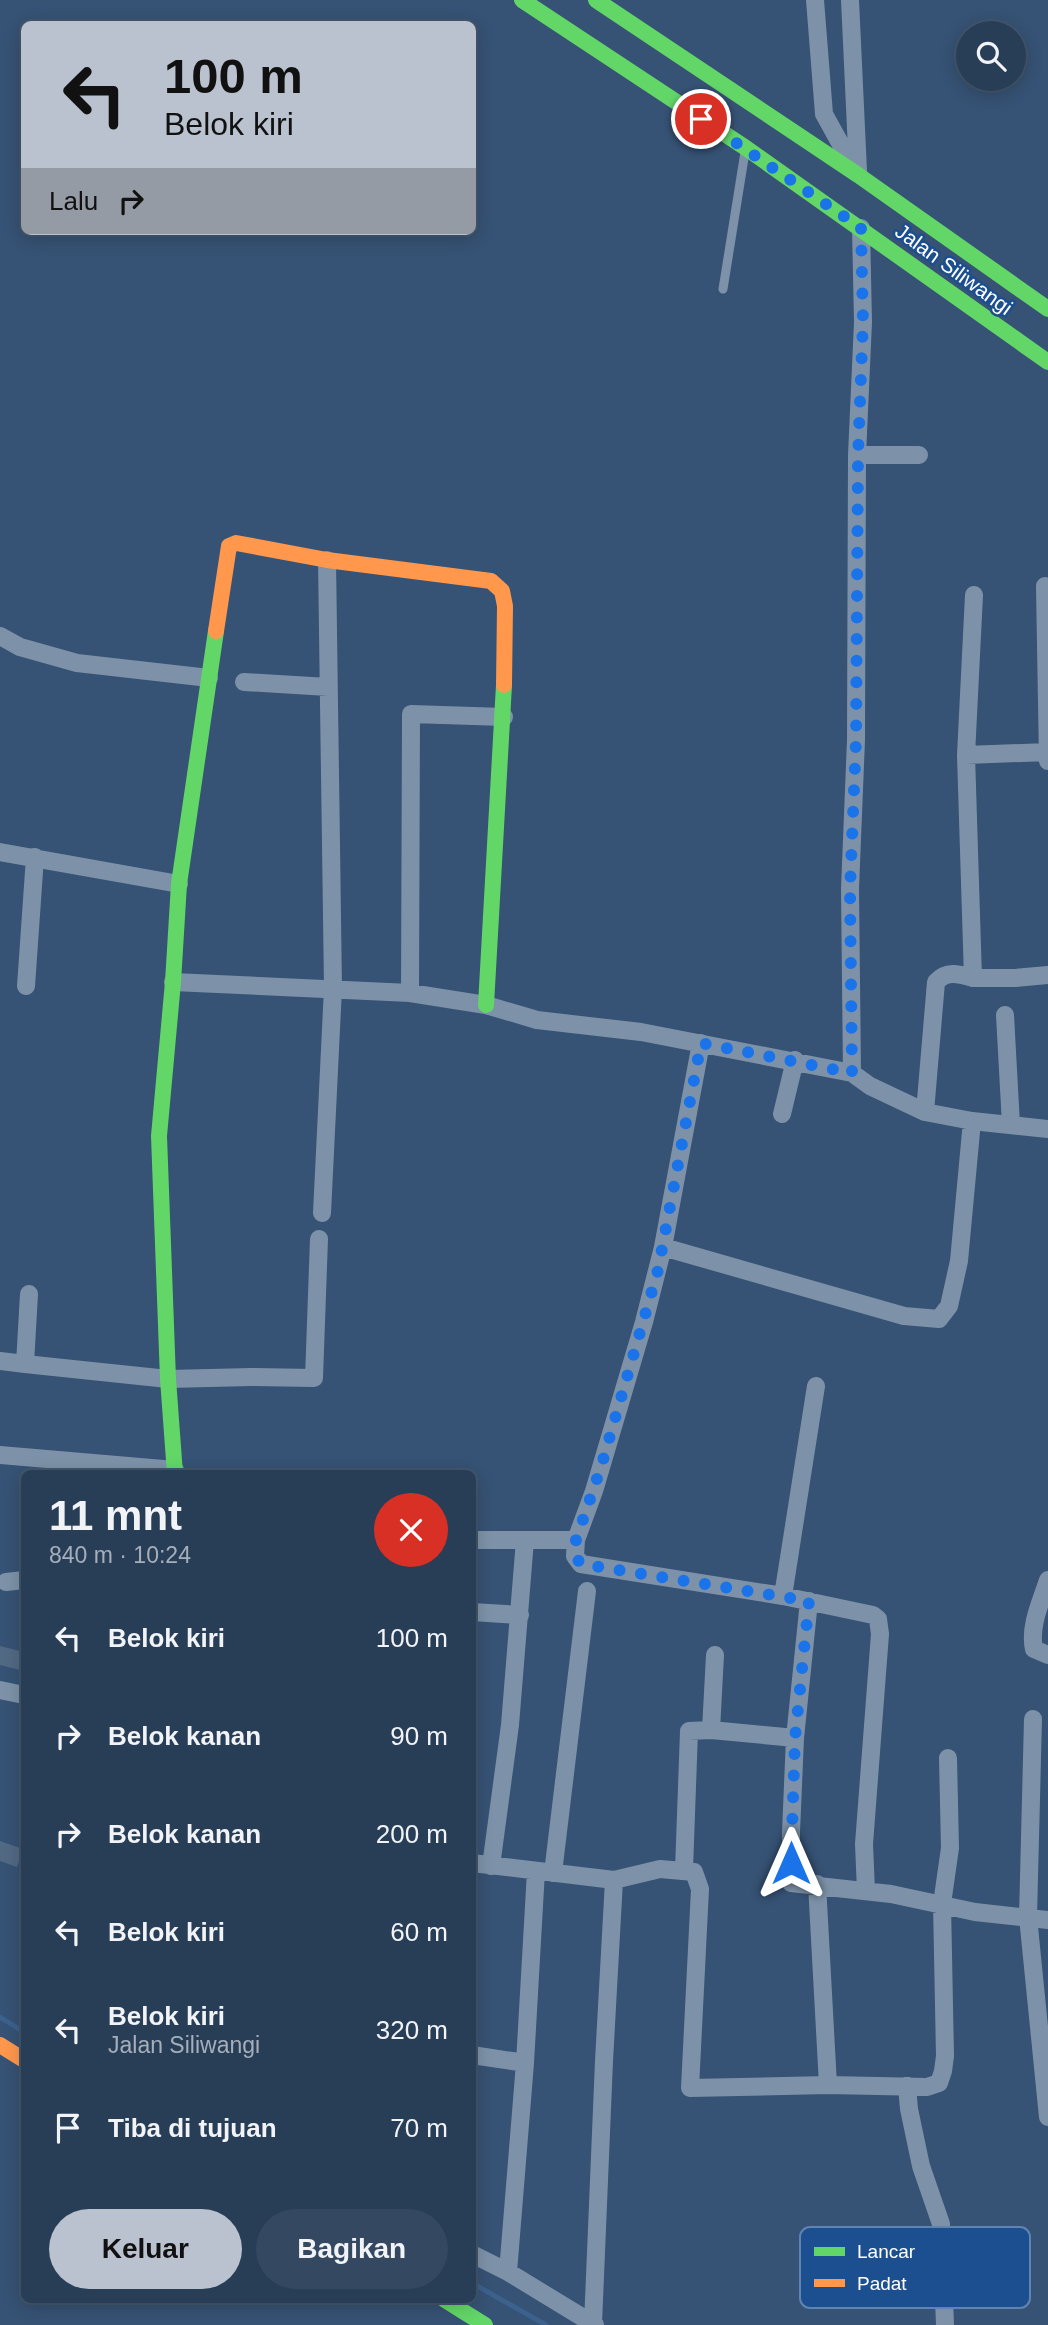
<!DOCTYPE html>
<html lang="id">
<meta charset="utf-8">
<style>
:root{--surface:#283e57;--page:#344961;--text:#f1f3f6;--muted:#a5aeba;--line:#44576d;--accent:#b9c2ce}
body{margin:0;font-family:Arial,sans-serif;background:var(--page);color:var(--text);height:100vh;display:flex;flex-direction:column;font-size:26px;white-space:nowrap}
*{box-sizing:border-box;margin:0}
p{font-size:23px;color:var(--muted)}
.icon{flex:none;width:38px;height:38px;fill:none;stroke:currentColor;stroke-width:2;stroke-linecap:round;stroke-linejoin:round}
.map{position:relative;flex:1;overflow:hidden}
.panel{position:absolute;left:21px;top:1470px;width:455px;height:833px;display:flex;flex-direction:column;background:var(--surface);border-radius:10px;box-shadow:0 4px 18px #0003,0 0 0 2px var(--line)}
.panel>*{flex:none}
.top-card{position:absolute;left:21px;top:21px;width:455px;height:214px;border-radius:10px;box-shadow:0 4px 18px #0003,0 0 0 2px var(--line);background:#b9c2ce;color:#111;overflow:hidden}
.fabs{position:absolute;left:956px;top:21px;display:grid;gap:14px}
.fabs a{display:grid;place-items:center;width:70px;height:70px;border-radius:50%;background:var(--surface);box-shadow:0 4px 18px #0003,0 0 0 2px var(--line);font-size:35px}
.pin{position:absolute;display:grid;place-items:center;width:60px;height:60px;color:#fff;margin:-30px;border:4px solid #fff;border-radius:50%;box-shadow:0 2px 7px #0007}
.me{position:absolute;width:77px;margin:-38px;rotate:0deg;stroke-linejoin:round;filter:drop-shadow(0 0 5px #0008)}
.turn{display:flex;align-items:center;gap:24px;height:147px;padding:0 28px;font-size:32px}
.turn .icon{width:91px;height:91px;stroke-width:2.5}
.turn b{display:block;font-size:49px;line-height:60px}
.then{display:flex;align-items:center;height:66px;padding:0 28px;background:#0003;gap:14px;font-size:26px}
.round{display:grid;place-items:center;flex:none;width:74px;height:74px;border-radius:37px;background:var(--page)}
.overview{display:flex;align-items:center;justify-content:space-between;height:119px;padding:0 28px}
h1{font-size:42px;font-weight:700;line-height:52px}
.cta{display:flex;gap:14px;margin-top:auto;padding:14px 28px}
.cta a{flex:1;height:80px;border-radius:42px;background:var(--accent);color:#111;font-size:28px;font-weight:700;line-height:80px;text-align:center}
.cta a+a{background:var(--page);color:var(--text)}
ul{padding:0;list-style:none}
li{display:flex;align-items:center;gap:21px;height:98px;padding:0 28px}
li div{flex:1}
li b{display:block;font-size:26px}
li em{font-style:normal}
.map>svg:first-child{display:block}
</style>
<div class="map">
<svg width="1048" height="2325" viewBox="0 0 1048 2325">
<rect width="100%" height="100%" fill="#365274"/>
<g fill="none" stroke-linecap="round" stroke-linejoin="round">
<!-- stream -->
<path stroke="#3b618d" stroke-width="5" d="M 0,2017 L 24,2032
M 472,2283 L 546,2325"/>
</g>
<!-- building -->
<path fill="#526984" d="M 0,1646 L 24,1652 L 24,1671 L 0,1665 Z
M 0,1841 L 23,1849 L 17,1867 L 0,1861 Z"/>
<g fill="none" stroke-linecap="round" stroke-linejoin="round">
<!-- lane -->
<path stroke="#7d92a8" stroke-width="9" d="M 723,289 L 745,152"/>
<!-- street -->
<path stroke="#7d92a8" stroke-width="18" d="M 815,0 L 824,114 L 856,172
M 850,0 L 858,171
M 861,228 L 863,322 L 857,455 L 856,740 L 850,889 L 852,1073 L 870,1086 L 925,1112 L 972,1121 L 1048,1129
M 857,455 L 919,455
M 1045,586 L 1048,761
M 0,636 L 20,647 L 77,663 L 209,678
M 244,682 L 328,687
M 966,755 L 1047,752
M 0,852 L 179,884
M 973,978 L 1015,978 L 1048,975
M 173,982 L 410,993 L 486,1005 L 537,1020 L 641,1032 L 852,1073
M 26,986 L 35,857
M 410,993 L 411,714 L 504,717
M 1005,1015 L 1011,1125
M 701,1043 L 663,1247 L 904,1316 L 939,1319 L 949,1306 L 959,1261 L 972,1121
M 925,1112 L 936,982 C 947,970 959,974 973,978 L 966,755 L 974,595
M 782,1114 L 795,1060
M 322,1213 L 333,988 L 327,560
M 663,1247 L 644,1322 L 594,1491 L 576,1540 L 575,1556 L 581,1564 L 783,1596 L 873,1615 L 878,1619 L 880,1634 L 864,1844 L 866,1891
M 29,1294 L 25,1364 L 168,1379 L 251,1377 L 314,1378 L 319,1239
M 0,1361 L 25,1364
M 0,1455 L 175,1470
M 472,1540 L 525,1540
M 1048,1580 C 1041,1602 1029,1626 1034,1649 L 1048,1655
M 6,1582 L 24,1580
M 783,1596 L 816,1386
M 809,1601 L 795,1738 L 791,1832 L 791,1883 L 891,1894 L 975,1912 L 1048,1920
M 472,1612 L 520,1615
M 0,1690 L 24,1695
M 1033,1719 L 1028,1917 L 1048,2117
M 711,1730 L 715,1655
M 472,1863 L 614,1880 L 660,1869 L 694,1872 L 700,1889 L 690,2088 L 828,2085 L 927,2087 L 939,2083 L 943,2071 L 945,2056 L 942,1904 L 950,1848 L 948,1758
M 491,1866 L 510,1725 L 525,1540 L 576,1540
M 684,1870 L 689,1731 L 711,1730 L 795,1738
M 553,1873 L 587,1591
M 817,1884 L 828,2085
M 472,2055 L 525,2063
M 907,2086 L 909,2109 L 921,2166 L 941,2224 L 945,2325
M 472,2254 L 508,2272 L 595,2325
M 508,2272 L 525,2063 L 536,1871
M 593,2324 L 604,2061 L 614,1880"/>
<!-- fast -->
<path stroke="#63d668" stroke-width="16" d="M 522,0 L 746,148 L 1048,362
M 596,0 L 858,175 L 1048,309
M 486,1005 L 504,685
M 175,1474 L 168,1379 L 159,1136 L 173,982 L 179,884 L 216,631
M 445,2300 L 485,2325"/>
<!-- slow -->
<path stroke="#ff974d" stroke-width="16" d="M 216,631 L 229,546 L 236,543 L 327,560 L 491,581 L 502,591 L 505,606 L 504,685
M 0,2045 L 24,2060"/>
</g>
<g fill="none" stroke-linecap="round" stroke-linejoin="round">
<!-- route -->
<path stroke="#1a73e8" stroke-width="12" stroke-dasharray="0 21.6" d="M 701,119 L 861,228 L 863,322 L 858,456 L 856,740 L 850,889 L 852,1073 L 701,1043 L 658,1270 L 601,1467 L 576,1540 L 575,1556 L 581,1564 L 809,1601 L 795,1738 L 791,1863"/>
</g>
<g text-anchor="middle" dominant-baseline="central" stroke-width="5" stroke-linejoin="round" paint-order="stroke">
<!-- street labels -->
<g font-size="21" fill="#fff" stroke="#1b4f8f">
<text transform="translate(954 269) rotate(36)">Jalan Siliwangi</text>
</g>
</g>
<!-- legend -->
<rect x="800" y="2227" width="230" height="81" rx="10" fill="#1b4f8f" stroke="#5f84b1" stroke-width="2"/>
<rect x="814" y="2247" width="31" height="9" fill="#63d668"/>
<rect x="814" y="2279" width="31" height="8" fill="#ff974d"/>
<g font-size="19" fill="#fff">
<text x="857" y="2258">Lancar</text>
<text x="857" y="2290">Padat</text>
</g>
</svg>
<div class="fabs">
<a><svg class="icon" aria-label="search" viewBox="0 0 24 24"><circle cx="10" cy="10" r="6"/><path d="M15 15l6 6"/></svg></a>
</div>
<div class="pin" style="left:701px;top:119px;background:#d93025"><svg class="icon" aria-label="arrive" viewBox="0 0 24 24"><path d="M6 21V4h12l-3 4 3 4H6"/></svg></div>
<svg class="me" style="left:791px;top:1863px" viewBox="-20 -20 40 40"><path d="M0-17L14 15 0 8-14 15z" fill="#1a73e8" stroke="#fff" stroke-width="4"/></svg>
<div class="top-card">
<div class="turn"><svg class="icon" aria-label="left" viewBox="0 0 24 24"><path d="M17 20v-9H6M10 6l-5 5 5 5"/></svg><div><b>100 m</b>Belok kiri</div></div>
<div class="then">Lalu<svg class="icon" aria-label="right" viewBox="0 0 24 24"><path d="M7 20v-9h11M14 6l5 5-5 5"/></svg></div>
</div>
<section class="panel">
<div class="overview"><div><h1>11 mnt</h1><p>840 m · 10:24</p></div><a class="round" style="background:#d93025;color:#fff"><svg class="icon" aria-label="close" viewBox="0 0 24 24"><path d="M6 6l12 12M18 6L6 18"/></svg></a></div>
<ul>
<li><svg class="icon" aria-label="left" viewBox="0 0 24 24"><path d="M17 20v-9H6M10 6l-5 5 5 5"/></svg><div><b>Belok kiri</b></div><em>100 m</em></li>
<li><svg class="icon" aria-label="right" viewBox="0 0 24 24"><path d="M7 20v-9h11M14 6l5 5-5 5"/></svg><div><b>Belok kanan</b></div><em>90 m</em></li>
<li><svg class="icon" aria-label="right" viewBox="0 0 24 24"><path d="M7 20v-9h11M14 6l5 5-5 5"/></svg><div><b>Belok kanan</b></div><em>200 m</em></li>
<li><svg class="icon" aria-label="left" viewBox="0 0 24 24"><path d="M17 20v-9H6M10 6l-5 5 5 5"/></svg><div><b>Belok kiri</b></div><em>60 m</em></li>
<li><svg class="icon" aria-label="left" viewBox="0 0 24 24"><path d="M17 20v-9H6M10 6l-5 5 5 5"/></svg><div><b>Belok kiri</b><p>Jalan Siliwangi</p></div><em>320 m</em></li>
<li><svg class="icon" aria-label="arrive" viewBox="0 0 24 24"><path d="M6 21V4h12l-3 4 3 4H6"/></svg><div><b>Tiba di tujuan</b></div><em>70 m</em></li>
</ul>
<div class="cta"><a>Keluar</a><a>Bagikan</a></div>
</section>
</div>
